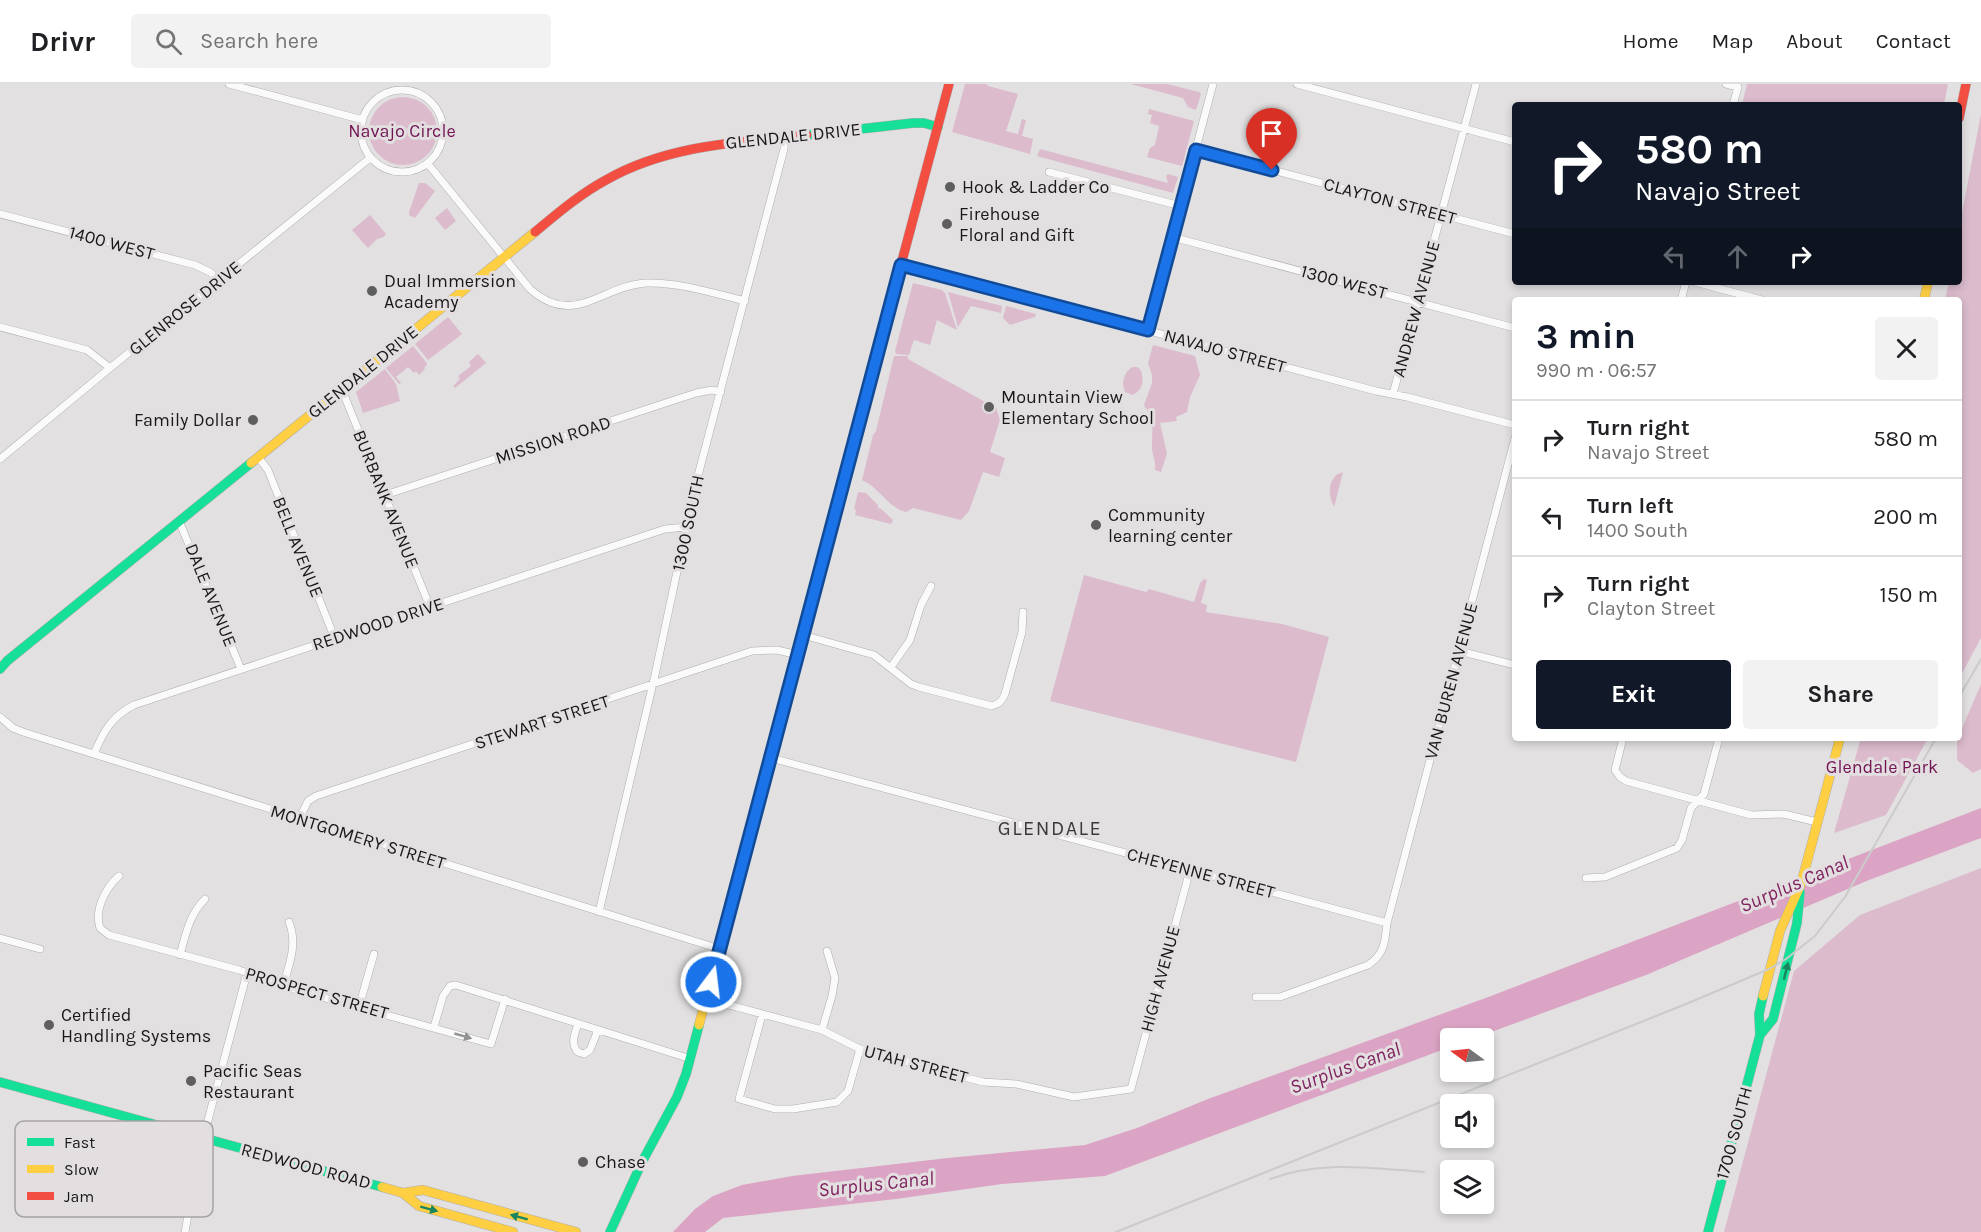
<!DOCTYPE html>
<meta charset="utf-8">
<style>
:root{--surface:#fff;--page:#f2f2f2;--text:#202124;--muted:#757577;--line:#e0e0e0;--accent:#111827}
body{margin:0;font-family:Karla,sans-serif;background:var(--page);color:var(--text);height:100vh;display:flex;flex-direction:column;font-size:22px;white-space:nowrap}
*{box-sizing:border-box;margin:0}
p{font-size:20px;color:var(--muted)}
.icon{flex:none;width:33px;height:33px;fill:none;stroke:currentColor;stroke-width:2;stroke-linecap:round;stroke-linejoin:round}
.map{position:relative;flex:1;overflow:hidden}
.drawer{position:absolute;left:1512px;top:213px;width:450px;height:444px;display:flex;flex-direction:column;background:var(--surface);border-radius:6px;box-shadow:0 3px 9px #0003}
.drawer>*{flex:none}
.top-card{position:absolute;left:1512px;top:18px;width:450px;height:183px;border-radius:6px;box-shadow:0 3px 9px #0003;background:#111827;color:#fff;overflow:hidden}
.needle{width:39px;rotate:285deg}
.buttons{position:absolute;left:1440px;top:944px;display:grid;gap:12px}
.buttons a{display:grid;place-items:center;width:54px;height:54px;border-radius:6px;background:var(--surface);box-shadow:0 3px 9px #0003;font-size:30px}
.pin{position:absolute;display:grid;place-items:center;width:51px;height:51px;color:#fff;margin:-62px -26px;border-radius:50% 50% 50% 0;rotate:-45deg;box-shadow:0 0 6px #0007}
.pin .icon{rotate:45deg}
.me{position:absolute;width:66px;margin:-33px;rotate:15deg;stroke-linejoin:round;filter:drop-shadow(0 0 4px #0008)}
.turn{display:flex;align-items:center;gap:21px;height:126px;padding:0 24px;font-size:27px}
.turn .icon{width:78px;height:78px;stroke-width:2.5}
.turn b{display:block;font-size:42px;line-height:51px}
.lanes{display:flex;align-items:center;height:57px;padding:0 24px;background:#0003;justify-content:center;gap:30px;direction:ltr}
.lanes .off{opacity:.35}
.round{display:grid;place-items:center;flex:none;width:63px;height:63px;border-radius:6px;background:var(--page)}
.head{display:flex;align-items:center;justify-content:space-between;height:102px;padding:0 24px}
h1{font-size:36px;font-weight:700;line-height:45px;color:var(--accent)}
.cta{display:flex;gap:12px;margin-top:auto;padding:12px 24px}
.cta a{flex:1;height:69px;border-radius:6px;background:var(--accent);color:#fff;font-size:24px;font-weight:700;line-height:69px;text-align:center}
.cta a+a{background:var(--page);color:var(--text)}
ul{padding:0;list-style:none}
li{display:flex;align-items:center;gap:18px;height:78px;padding:0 24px;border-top:2px solid var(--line)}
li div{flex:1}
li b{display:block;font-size:22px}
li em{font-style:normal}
header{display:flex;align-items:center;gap:36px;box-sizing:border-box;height:84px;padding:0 30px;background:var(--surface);border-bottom:2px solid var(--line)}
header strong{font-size:28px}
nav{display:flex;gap:33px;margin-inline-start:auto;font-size:21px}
.search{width:420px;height:54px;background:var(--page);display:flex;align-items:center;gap:15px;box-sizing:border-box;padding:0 21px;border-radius:6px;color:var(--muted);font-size:22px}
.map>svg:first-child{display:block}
</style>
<header>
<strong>Drivr</strong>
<div class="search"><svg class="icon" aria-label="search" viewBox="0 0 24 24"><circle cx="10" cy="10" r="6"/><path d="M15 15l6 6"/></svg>Search here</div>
<nav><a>Home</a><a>Map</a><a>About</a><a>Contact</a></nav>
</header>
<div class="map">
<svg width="1981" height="1148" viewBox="0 0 1981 1148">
<rect width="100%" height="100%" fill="#e2e0e1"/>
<!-- green -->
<path fill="#dbbbcc" d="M 965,0 L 987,0 L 988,2 L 1018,10 L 1006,47 L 1018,50 L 1022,35 L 1026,36 L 1022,52 L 1033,55 L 1030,70 L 952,48 Z
M 1131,0 L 1167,0 L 1199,8 L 1201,10 L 1196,26 L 1188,23 L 1183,14 Z
M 1747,0 L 1948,0 L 1944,21 L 1742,21 Z
M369 47a34 34 0 1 1 68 0a34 34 0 1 1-68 0Z
M 1149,25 L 1194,37 L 1182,82 L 1147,73 L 1150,64 L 1155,61 L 1159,42 L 1150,39 L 1152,31 L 1148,30 Z
M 1981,30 L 1981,554 L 1959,595 L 1959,216 L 1945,216 L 1949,198 L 1959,198 L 1959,144 Z
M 1040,65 L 1168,99 L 1166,92 L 1168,90 L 1178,93 L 1173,109 L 1037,72 Z
M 419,99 L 425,99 L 435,107 L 415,134 L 409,131 L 409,128 Z
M 447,124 L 456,137 L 445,146 L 435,134 Z
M 370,131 L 386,150 L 384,153 L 377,155 L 368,164 L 352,146 Z
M 913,199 L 942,206 L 945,209 L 957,246 L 937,236 L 930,261 L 914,256 L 909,271 L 896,270 L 895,267 Z
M 948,208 L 1002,222 L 1001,229 L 971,222 L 958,243 Z
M 1006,222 L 1036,230 L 1035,233 L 1010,241 L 1003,234 Z
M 448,233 L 462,250 L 428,276 L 415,260 Z
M 1153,261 L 1195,272 L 1200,291 L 1190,313 L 1187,328 L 1176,333 L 1177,337 L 1160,339 L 1167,370 L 1161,388 L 1155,386 C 1156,375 1152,372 1152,363 C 1152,344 1155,338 1144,321 L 1152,299 L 1152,291 L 1148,279 Z
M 413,262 L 426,278 L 427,281 L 424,284 L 425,285 L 419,291 L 416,287 L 414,289 L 408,283 L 396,293 L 401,299 L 399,300 L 386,284 Z
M 478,270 L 486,279 L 455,304 L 453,302 L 460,295 L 458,292 L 471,282 L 469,278 Z
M 894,272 L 908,272 L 908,275 L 996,324 L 1000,336 L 990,368 L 1005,374 L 999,393 L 983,388 L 969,427 L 961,436 L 913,424 L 906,428 C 888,424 879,403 862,396 L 873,351 L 876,347 Z
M 1132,283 L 1137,283 L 1140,285 C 1145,295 1143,307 1132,311 L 1125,308 C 1121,298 1124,289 1132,283 Z
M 385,285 L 396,300 L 400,317 L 363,329 L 356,308 Z
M 1343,388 L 1334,423 C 1329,412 1327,401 1336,391 Z
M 858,408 L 866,409 L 878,421 L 878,425 L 880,424 L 893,436 L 891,440 L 855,431 L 856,426 L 854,425 Z
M 1084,491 L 1146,508 L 1149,505 L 1194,518 L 1200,499 L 1204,495 L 1207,496 L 1201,519 L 1207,521 L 1206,528 L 1282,540 L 1329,553 L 1296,678 L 1050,617 Z
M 1981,600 L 1981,685 L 1973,689 L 1957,676 L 1957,656 Z
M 1861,654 L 1928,654 L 1886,731 L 1834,749 Z
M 1981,784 L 1981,1148 L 1724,1148 L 1794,887 L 1860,831 Z"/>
<!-- water -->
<path fill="#dca4c4" d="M 1981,724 L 1981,754 L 1869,796 L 1646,891 L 1475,954 L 1450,954 L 1450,963 L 1105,1092 L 1002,1100 L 896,1115 L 723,1134 L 705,1148 L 673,1148 L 695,1125 L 713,1112 L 742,1101 L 792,1092 L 948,1074 L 1085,1061 L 1137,1044 L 1208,1015 L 1491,912 Z"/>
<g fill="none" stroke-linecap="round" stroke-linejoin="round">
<defs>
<path id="street" d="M 229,0 L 363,36
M 1297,0 L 1515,58
M 1726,0 L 1738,3 L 1733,21
M361 47a41 41 0 1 1 82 0a41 41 0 1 1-82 0Z
M 1196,66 L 1515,150
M 428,80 L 530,205 C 574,244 601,202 646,199 C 679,198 712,209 745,217
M 1049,88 L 1181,122
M 0,130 L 195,181 L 210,188 L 219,197
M 1172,153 L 1515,244
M 901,181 L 1376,307 L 1407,313 L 1515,341
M 1695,198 L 1762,216
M 1681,216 L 1686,198
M 0,243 L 87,266 L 110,284
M 1148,246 L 1213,0
M 342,306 L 430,523
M 1393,310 L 1476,0
M 258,373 L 268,386 L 335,555
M 0,375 L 110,284 L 370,74
M 385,411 L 696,309 L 712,306 L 721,308
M 179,437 L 241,585
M 803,551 L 874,571 L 911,600 L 919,603 L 992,622 C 999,620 1002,617 1005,610 L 1022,548 L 1023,528
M 1459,567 L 1515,581
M 891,583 L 910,556 L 921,521 L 931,502
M 0,633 L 13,644 L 23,648 L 720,865
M 1623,654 L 1615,686 L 1620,693 L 1626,697 L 1751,731 L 1784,730 L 1817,738
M 94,670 C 103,648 112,632 134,621 L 665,445 L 687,443
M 771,674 L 1387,839
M 299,735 L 308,717 L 316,712 L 752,567 L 777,566 L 798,571
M 119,792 C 105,804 94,827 100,844 L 109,851 L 239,886 L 296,906 L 491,960 L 505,915
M 1586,794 L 1605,793 L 1677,764 L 1682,756 L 1691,724 L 1704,710 L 1719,654
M 599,828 L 655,591 L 695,403 L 784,65 L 785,53
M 0,854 L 40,865
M 180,871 C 186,850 189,831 205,815
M 283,902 C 289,881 298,860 289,838
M 1256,913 L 1280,913 L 1368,881 C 1385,870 1385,857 1387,839 L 1515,354
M 707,915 L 822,946 L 860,965 L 983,998 L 1016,1000 L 1074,1013 L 1131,1005 L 1190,786
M 359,923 L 374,870
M 762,931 L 739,1015 L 775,1025 L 793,1025 L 837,1018 L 848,1007 L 860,965
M 578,940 C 575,949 570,960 578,968 L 584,970 L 590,966 L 598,946
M 434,943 L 443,912 L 450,902 L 456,901 L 691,975
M 822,946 L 832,912 L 835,894 L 827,867
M 185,1148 L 198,1074 L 247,889"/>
<path id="fast" d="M 807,51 L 913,39 L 924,39 L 938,43
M 806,536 L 890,222
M 0,585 L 7,577 L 251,379
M 1760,951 L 1773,935 L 1797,839 L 1800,808
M 0,998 L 382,1103
M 610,1148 L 642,1078 L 677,1013 L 686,990 L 699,941
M 1708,1148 L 1760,951 L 1759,930 L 1763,912"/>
<path id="slow" d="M 1924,216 L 1928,198
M 251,379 L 535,148
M 1763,912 L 1780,847 L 1801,800 L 1840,654
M 699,941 L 806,536
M 382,1103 L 403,1109 L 423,1106 L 576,1148
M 403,1109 L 419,1122 L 513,1148"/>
<path id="jam" d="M 1959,34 L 1966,0
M 535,148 C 558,129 580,110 606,96 C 667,61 739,58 807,51
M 890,222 L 949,0"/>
</defs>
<!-- street casing -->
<use href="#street" stroke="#afadae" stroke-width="8"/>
<!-- fast casing -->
<use href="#fast" stroke="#afadae" stroke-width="10"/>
<!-- slow casing -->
<use href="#slow" stroke="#afadae" stroke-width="10"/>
<!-- jam casing -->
<use href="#jam" stroke="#afadae" stroke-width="10"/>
<!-- street -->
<use href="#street" stroke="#fbfafa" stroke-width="7"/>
<!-- fast -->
<use href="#fast" stroke="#16e098" stroke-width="9"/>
<!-- slow -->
<use href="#slow" stroke="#ffcf43" stroke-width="9"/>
<!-- jam -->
<use href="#jam" stroke="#f24e42" stroke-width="9"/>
<!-- rail -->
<path stroke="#cbcbcb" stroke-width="2" d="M 1959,613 L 1981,575
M 1270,1095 C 1323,1076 1369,1084 1424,1088
M 1116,1148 L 1686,920 L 1769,885 L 1786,875 L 1815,852 L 1845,813 L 1936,654"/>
</g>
<!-- one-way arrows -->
<defs><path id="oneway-solid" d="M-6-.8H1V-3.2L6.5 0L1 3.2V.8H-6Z" transform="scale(1.5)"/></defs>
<g fill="#17865e">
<use href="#oneway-solid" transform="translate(1786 887) rotate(-76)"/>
<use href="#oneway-solid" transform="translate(429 1125) rotate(15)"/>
<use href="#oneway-solid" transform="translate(519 1133) rotate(-165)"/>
</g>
<use fill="#959494" href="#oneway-solid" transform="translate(463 952) rotate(16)"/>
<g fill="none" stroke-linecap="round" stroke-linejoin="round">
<defs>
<path id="route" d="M 711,898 L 901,181 L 1148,246 L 1196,66 L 1272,86"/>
</defs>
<!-- route casing -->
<use href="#route" stroke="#114b97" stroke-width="15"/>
<!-- route -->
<use href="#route" stroke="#1a73e8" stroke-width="10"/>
</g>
<!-- markers -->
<g fill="#5f5e5e" stroke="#e3dfe1" stroke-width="2">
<circle cx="950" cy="103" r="6"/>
<circle cx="947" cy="140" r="6"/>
<circle cx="372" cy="207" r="6"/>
<circle cx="989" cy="323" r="6"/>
<circle cx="253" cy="336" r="6"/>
<circle cx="1096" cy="441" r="6"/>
<circle cx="49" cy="941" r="6"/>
<circle cx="191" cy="997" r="6"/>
<circle cx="583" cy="1078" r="6"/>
</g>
<g text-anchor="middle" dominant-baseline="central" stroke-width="6" stroke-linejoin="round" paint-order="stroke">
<!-- park labels -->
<g font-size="18" fill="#711453" stroke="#e3dfe1">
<text x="402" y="47">Navajo Circle</text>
<text x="1882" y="683">Glendale Park</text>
</g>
<!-- street labels -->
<g font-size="18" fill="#191818" stroke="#e3dfe1">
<text transform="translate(793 52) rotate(-6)">GLENDALE DRIVE</text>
<text transform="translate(1390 117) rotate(15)">CLAYTON STREET</text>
<text transform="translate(112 159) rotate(15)">1400 WEST</text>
<text transform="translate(1344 198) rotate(15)">1300 WEST</text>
<text transform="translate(185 224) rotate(-39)">GLENROSE DRIVE</text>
<text transform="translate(1416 225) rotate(-75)">ANDREW AVENUE</text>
<text transform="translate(1225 267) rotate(15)">NAVAJO STREET</text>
<text transform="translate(363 288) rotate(-39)">GLENDALE DRIVE</text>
<text transform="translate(553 356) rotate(-18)">MISSION ROAD</text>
<text transform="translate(386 415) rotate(68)">BURBANK AVENUE</text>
<text transform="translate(688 439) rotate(-78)">1300 SOUTH</text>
<text transform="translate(298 463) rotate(68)">BELL AVENUE</text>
<text transform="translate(211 511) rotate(68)">DALE AVENUE</text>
<text transform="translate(378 540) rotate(-18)">REDWOOD DRIVE</text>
<text transform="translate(1451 597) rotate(-75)">VAN BUREN AVENUE</text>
<text transform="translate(542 638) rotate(-18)">STEWART STREET</text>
<text transform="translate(358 753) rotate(17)">MONTGOMERY STREET</text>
<text transform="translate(1201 789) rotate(15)">CHEYENNE STREET</text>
<text transform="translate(1160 895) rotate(-75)">HIGH AVENUE</text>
<text transform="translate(317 909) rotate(16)">PROSPECT STREET</text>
<text transform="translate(916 980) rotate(15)">UTAH STREET</text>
<text transform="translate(1734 1049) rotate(-75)">1700 SOUTH</text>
<text transform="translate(306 1082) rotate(15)">REDWOOD ROAD</text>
</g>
<!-- poi labels -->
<g font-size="18" fill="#191818" stroke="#e3dfe1" text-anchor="start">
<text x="962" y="103">Hook &amp; Ladder Co</text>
<text x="959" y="130">Firehouse<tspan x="959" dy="21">Floral and Gift</tspan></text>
<text x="384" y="197">Dual Immersion<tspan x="384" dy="21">Academy</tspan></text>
<text x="1001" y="313">Mountain View<tspan x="1001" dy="21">Elementary School</tspan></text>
<text x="241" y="336" text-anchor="end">Family Dollar</text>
<text x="1108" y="431">Community<tspan x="1108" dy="21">learning center</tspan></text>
<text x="61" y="931">Certified<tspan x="61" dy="21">Handling Systems</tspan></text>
<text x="203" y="987">Pacific Seas<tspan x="203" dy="21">Restaurant</tspan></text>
<text x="595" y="1078">Chase</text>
</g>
<!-- neighbourhood labels -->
<g font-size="20" letter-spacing="1.5" fill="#3b383a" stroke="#e3dfe1">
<text x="1050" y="744">GLENDALE</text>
</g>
<!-- water labels -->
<g font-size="20" font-style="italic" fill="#802460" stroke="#e3dfe1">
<text transform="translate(1794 800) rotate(-23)">Surplus Canal</text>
<text transform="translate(1345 984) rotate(-20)">Surplus Canal</text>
<text transform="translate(876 1100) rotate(-6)">Surplus Canal</text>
</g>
</g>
<!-- legend -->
<rect x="15" y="1037" width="198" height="96" rx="9" fill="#e3dfe1" stroke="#a6a3a5" stroke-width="1.5"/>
<rect x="27" y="1054" width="27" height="8" fill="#16e098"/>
<rect x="27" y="1081" width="27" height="8" fill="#ffcf43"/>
<rect x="27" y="1108" width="27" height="8" fill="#f24e42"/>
<g font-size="16" fill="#191818">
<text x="64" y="1064">Fast</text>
<text x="64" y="1091">Slow</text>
<text x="64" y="1118">Jam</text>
</g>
</svg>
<div class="buttons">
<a><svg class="needle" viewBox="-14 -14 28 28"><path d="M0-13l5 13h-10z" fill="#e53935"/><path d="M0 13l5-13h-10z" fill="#757577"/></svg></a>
<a><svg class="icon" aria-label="sound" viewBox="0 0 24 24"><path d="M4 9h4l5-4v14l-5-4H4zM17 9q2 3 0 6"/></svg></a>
<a><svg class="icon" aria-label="layers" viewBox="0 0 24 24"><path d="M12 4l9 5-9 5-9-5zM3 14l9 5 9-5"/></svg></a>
</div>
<div class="pin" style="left:1272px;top:86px;background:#d93025"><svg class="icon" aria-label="arrive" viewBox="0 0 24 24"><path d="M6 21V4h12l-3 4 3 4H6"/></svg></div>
<svg class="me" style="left:711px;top:898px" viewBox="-20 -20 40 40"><circle r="17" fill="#1a73e8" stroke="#fff" stroke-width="3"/><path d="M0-11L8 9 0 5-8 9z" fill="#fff"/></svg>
<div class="top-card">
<div class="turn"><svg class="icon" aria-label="right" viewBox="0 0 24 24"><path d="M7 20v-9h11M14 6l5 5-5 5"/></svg><div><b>580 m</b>Navajo Street</div></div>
<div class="lanes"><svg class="icon off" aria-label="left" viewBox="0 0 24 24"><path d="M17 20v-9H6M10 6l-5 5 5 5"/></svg><svg class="icon off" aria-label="ahead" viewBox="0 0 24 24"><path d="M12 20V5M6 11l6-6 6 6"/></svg><svg class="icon" aria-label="right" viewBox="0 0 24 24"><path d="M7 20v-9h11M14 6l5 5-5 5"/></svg></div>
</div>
<section class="drawer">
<div class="head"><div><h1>3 min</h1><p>990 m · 06:57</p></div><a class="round"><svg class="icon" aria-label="close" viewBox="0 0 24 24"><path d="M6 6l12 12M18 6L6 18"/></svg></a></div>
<ul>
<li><svg class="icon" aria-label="right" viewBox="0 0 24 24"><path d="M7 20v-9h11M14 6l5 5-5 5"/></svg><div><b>Turn right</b><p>Navajo Street</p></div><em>580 m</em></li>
<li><svg class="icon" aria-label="left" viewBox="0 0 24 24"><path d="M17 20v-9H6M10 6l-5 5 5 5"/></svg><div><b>Turn left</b><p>1400 South</p></div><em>200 m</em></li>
<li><svg class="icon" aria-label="right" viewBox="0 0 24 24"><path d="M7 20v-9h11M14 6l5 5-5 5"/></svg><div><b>Turn right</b><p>Clayton Street</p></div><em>150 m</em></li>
</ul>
<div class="cta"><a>Exit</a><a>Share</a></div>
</section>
</div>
